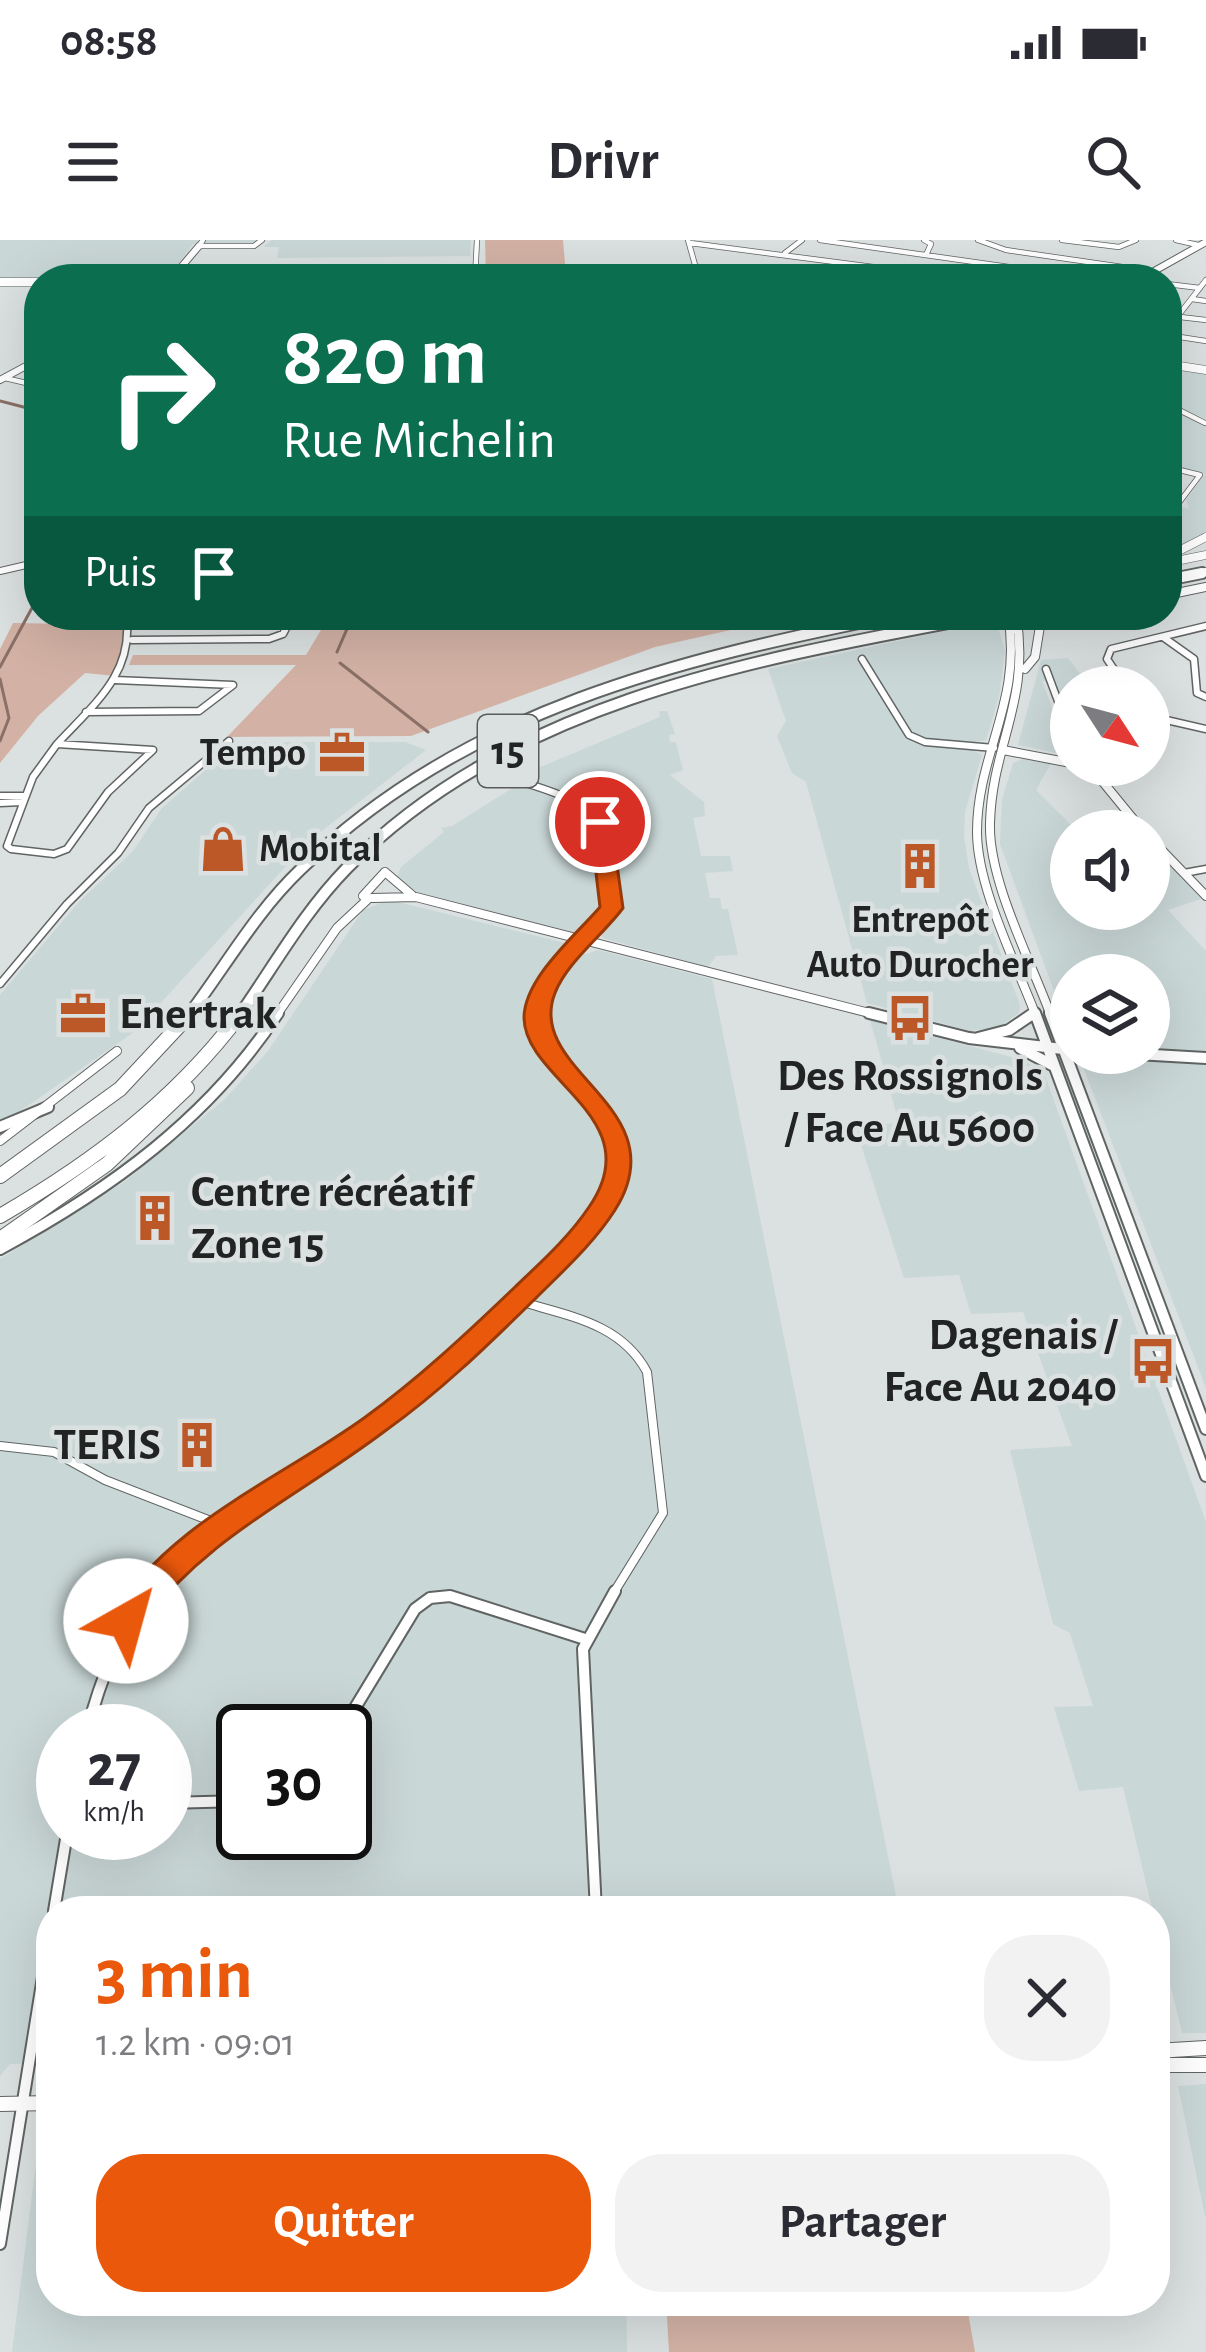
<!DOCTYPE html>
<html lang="fr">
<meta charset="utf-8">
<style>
:root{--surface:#fff;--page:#f2f2f3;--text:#2b2b33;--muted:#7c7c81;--accent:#ea580c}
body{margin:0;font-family:"Alegreya Sans",sans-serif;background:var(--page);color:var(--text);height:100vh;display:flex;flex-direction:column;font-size:45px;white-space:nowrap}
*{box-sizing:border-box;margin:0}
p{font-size:39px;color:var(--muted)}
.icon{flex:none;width:66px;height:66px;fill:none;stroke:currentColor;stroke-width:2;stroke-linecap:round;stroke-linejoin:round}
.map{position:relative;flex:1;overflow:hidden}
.drawer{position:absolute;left:36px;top:1656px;width:1134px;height:420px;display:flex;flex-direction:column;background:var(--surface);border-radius:48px;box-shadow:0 12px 48px #0002}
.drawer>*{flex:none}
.top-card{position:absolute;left:24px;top:24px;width:1158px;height:366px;border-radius:48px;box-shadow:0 12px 48px #0002;background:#0b6e4f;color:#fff;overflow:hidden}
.needle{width:78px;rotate:126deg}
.controls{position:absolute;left:1050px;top:426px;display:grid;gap:24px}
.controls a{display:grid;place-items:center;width:120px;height:120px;border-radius:50%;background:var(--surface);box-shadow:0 12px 48px #0002;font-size:60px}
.speed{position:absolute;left:36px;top:1464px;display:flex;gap:24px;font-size:60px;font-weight:700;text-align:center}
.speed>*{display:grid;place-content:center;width:156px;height:156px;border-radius:50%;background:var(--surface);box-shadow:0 12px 48px #0002;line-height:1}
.speed small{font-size:30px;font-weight:400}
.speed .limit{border:6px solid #111;border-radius:18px;background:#fff;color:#111}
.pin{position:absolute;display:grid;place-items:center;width:102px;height:102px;color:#fff;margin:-51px;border:6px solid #fff;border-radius:50%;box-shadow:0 3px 12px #0007}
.me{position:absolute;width:132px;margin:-66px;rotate:38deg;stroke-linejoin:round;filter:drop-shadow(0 0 9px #0008)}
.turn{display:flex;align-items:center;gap:42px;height:252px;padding:0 60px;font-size:54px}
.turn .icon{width:156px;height:156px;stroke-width:2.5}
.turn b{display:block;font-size:84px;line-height:102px}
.then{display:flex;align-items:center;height:114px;padding:0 60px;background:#0003;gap:24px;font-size:45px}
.round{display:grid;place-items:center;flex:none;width:126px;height:126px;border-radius:48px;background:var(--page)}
.headline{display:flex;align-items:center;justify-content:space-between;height:204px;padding:0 60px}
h1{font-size:72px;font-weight:700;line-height:90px;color:var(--accent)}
.action{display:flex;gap:24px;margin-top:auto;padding:24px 60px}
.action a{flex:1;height:138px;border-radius:48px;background:var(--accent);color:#fff;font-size:48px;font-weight:700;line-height:138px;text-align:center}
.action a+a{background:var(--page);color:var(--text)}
.status{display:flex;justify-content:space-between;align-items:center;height:84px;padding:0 60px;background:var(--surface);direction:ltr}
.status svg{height:33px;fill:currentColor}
header{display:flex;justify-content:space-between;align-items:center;height:156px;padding:0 60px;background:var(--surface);font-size:54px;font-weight:700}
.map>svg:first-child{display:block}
</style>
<div class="status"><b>08:58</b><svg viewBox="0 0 49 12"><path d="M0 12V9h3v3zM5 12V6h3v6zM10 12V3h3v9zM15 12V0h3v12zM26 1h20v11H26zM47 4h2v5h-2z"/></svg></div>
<header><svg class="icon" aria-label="menu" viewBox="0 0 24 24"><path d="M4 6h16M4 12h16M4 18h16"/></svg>Drivr<svg class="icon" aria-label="search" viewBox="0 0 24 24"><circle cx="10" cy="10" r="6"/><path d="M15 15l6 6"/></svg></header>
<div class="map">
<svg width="1206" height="2112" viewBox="0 0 1206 2112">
<rect width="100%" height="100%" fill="#dbe0e0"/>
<!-- built -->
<path fill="#c9d7d6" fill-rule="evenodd" d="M 0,0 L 259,0 L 254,4 L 193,4 L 167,39 L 0,40 Z
M 272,0 L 471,0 L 470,16 L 277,18 L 279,7 L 263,7 Z
M 1167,126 L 1206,132 L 1206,179 L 1167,162 Z
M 1167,165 L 1206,188 L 1206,293 L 1167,315 L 1167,266 L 1189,268 L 1186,260 L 1205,234 L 1167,226 Z
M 996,380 L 1005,411 L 999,457 L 986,500 L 976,502 L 973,510 L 982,515 L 965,572 L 964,596 L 969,628 L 1020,765 L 1019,773 L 1001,786 L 971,791 L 867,763 L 806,542 L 792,533 L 777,496 L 786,481 L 768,429 Z
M 1068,418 L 1090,447 L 1071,447 L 1071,481 L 1055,440 L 1042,441 L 1071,516 L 1018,505 L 1041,420 Z
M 659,471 L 667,471 L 675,494 L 669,495 L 670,502 L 676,502 L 683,530 L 670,535 L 704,562 L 705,576 L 693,578 L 701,616 L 730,616 L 733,631 L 705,633 L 710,658 L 720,658 L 722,669 L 728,669 L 738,715 L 716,716 L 708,727 L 603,698 L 601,693 L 620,663 L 606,577 L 584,559 L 519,536 L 660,477 Z
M 238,502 L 405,502 L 426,510 L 310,600 L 134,792 L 0,885 L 0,755 L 78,663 L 133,611 L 162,568 Z
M 1026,518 L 1051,523 L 1036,550 L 1077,591 L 1071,591 L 1071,669 L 1149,669 L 1149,604 L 1201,659 L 1168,670 L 1206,711 L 1206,1148 L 1082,824 L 1093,817 L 1091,813 L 1149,813 L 1149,735 L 1071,735 L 1071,797 L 1000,604 L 1002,560 L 1013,523 Z
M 517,545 L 571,563 L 593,583 L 605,666 L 586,689 L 573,692 L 419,653 L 397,637 L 401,627 L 444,592 L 441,588 L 452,586 Z
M 389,660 L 565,703 L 565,709 L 587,714 L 598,710 L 712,739 L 899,1671 L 51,1671 L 51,1829 L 46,1823 L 10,1824 L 0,1836 L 0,1019 L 124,942 L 225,859 L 268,811 L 363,670 ZM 63,1491 L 165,1491 L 165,1593 L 63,1593 ZM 243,1491 L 345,1491 L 345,1593 L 243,1593 Z
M 870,780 L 1023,820 L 1044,833 L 1206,1282 L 1206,1793 L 1182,1793 L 1123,1547 L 1079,1551 L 1054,1467 L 1093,1466 L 1070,1393 L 1053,1384 L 1010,1210 L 1072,1206 L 1023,1072 L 971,1074 L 959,1035 L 904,1038 L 855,886 L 899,883 Z
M 1206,1844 L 1206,1976 L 1205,1976 L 1178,1846 Z
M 51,1897 L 51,2061 L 626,2061 L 627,2112 L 12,2112 L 39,1900 Z"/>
<!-- green -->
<path fill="#d3b2a5" d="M 485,0 L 563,0 L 566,35 L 486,36 Z
M 330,375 L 798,375 L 655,407 L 411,496 L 227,497 L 296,425 L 129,425 L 133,415 L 306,415 Z
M 13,383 L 129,385 L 132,400 L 116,436 L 85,433 L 38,476 L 0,523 L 0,409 Z
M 666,2061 L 966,2061 L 975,2112 L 669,2112 Z"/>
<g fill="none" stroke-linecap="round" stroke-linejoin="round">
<!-- stream -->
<path stroke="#8a7066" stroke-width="3" d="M 0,161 L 39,171
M 337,412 L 353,375
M 340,423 L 428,492
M 0,427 L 39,355
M 0,439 L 9,478 L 0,501"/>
<defs>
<path id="street-far3" d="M 203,0 L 199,6 L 254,6 L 262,0
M 688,0 L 699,39
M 820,0 L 1079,37
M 924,0 L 931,4 L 926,15
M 978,0 L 1006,10 L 1150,31
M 1062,0 L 1119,7 L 1136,0
M 1176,0 L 1198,5
M 690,3 L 965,39
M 785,13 L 802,0
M 787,33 L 753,31 L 829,39
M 475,39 L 477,0
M 1167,44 L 1200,48
M 1192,59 L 1206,61
M 1180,77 L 1206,80
M 1167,90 L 1206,40
M 1167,95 L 1206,101
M 5,138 L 39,146
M 1167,164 L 1205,183
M 1167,227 L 1200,235 L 1178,264"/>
<path id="street-far2" d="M 1163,397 L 1194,419 L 1197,453 L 1206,457
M 132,400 L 269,399 L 283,394 L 293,375
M 862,419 L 909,495 L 925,502 L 994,508
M 1046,429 L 1071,496
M 1126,447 L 1107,419 L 1111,409 L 1206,386
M 86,472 L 199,471 L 233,445 L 115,440
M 1149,476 L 1206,489
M 57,504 L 153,510 L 108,552 L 67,609 L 54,614 L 11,609 L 7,606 L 33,537 Z
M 57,504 C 93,465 135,433 126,375
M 512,539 C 598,564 609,575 612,668 L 549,740 L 538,776
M 0,556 L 25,556
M 0,563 L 22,562
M 1184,633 L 1206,629
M 0,744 L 67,664 L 118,613 L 149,568 L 229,501"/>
<path id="street-far1" d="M 0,901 L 117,811
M 519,1061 C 568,1076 621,1083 647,1132 L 663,1273 L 613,1354
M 0,1206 L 54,1212 L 105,1240 L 221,1285
M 149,1354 C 202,1281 295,1239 368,1190 C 433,1144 490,1089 546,1033 C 579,1000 622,961 618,911 C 614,854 542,831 537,773"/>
<path id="street" d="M 87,1491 C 101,1437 118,1395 151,1351
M 341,1491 L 415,1369 L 430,1358 L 450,1356 L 585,1399
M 165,1563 L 243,1561
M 54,1671 L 67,1593
M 596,1671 L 583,1409 L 615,1351
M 0,2004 L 51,1687"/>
<path id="secondary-far3" d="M 171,39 L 199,6
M 1140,39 L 1206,2
M 0,140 L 39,119
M 0,331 L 39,322"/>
<path id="secondary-far2" d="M 1167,355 L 1206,347
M 1008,375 C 1023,461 977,513 977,592 C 977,647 1016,723 1036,776
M 1016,375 C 1031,460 992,505 990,583 C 988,640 1031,721 1051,776
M 1025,429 L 1035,417 L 1040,386 L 1066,375
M 1003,510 L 1071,523
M 1082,525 L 1089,525 L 1143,591
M 1149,597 L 1206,656
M 372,658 L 416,657 L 881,776
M 276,776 L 337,688 L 367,660 L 363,656 L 385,632 L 412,655"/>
<path id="secondary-far1" d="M 869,773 L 969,798 L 1071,810
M 1035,773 L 1206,1236
M 1050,773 L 1206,1189
M 978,798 L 1009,790 L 1034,773
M 1020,808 L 1054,826
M 1119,813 L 1206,818
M 0,887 L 48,867
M 0,1009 C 110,950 209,878 278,773"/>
<path id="secondary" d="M 1155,1811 L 1206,1808
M 1155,1825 L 1206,1825
M 0,1864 L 51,1863"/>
<path id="primary" d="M 505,39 L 575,39
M 0,42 L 39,42
M 1167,124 L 1206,130"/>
<path id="highway-far2" d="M 1167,317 L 1206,297
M 1176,321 L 1206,315
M 1187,336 L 1206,332"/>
<path id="highway-far1" d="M 1167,340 L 1202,333
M 188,776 C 225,727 256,672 300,630 C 464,469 680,419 898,375
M 239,776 C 274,726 304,672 347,628 C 516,457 764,418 990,375"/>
<path id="highway" d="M 0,936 L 120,849 L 191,773
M 0,976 C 93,922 176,860 241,773
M 0,999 L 107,924 L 187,848"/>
</defs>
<!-- street-far3 casing -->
<use href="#street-far3" stroke="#606564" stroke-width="6"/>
<!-- street-far2 casing -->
<use href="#street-far2" stroke="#606564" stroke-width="9"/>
<!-- street-far1 casing -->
<use href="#street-far1" stroke="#606564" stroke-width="10"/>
<!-- street casing -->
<use href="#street" stroke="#606564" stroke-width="14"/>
<!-- secondary-far3 casing -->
<use href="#secondary-far3" stroke="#606564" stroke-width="8"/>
<!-- secondary-far2 casing -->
<use href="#secondary-far2" stroke="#606564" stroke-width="10"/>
<!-- secondary-far1 casing -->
<use href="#secondary-far1" stroke="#606564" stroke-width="14"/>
<!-- secondary casing -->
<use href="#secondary" stroke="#606564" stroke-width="16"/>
<!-- primary casing -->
<use href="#primary" stroke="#606564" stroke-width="9"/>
<!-- highway-far2 casing -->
<use href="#highway-far2" stroke="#606564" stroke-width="9"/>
<!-- highway-far1 casing -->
<use href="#highway-far1" stroke="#606564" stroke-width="14"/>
<!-- highway casing -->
<use href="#highway" stroke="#606564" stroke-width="16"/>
<!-- street-far3 -->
<use href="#street-far3" stroke="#fff" stroke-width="4.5"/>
<!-- street-far2 -->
<use href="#street-far2" stroke="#fff" stroke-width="6"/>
<!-- street-far1 -->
<use href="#street-far1" stroke="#fff" stroke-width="8"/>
<!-- street -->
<use href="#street" stroke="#fff" stroke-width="10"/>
<!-- secondary-far3 -->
<use href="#secondary-far3" stroke="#fff" stroke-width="6"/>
<!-- secondary-far2 -->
<use href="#secondary-far2" stroke="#fff" stroke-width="8"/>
<!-- secondary-far1 -->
<use href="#secondary-far1" stroke="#fff" stroke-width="10"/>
<!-- secondary -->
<use href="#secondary" stroke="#fff" stroke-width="14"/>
<!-- primary -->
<use href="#primary" stroke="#fff" stroke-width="8"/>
<!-- highway-far2 -->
<use href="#highway-far2" stroke="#fff" stroke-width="8"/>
<!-- highway-far1 -->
<use href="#highway-far1" stroke="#fff" stroke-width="10"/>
<!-- highway -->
<use href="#highway" stroke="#fff" stroke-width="14"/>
</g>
<!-- route -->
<path fill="#ea580c" stroke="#983908" stroke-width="3" d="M 600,576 L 611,582 L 623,668 C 603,695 567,722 555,753 C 524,832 680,867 615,970 C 594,1003 563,1031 536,1058 C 488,1105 440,1152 385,1191 C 292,1261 211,1293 137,1389 L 115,1389 L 110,1381 C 164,1285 278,1240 364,1178 C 418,1139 467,1093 515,1047 C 541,1022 569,997 589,967 C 651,878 525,841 524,778 C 524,738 576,695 600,667 L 590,582 Z"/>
<!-- icons -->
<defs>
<symbol id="office-bare" viewBox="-9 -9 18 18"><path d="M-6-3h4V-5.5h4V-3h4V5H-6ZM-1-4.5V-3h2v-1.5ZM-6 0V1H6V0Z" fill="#bc5728" stroke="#dbe0e0" stroke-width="2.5" paint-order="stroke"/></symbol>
<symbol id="shop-bare" viewBox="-9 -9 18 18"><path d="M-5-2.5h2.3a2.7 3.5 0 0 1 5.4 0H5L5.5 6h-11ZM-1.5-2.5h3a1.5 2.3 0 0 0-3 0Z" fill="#bc5728" stroke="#dbe0e0" stroke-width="2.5" paint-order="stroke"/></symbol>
<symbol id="building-bare" viewBox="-9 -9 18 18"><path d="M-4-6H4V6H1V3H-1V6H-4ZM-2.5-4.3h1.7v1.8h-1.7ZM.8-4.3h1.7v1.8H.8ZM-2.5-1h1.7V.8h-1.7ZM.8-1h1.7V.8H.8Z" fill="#bc5728" stroke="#dbe0e0" stroke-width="2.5" paint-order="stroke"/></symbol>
<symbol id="bus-bare" viewBox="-9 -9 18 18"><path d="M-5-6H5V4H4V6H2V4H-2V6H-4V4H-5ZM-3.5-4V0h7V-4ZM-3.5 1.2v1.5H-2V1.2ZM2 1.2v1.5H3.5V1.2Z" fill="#bc5728" stroke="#dbe0e0" stroke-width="2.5" paint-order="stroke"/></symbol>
</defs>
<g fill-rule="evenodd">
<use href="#office-bare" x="309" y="480" width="66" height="66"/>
<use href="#shop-bare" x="190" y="576" width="66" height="66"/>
<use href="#building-bare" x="887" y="593" width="66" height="66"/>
<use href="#office-bare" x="50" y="741" width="66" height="66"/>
<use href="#bus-bare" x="877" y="745" width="66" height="66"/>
<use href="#building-bare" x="122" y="945" width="66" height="66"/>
<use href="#bus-bare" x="1120" y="1088" width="66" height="66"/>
<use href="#building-bare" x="164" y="1172" width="66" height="66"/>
</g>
<g text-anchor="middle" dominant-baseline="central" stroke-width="9" stroke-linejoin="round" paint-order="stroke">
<!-- far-poi labels -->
<g font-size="39" font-weight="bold" fill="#222424" stroke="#dbe0e0" text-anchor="end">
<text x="306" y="513">Tempo</text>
<text x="259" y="609" text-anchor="start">Mobital</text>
<text x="920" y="680" text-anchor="middle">Entrepôt<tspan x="920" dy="45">Auto Durocher</tspan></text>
</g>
<!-- shield labels -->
<rect fill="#dbe0e0" stroke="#5a5c5c" stroke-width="3" x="478" y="475" width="60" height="72" rx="9"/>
<g font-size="42" font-weight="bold" fill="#222424">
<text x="508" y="511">15</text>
</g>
<!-- poi labels -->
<g font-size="45" font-weight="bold" fill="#222424" stroke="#dbe0e0" text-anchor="start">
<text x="119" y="774">Enertrak</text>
<text x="910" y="836" text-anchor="middle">Des Rossignols<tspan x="910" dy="52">/ Face Au 5600</tspan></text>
<text x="191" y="952">Centre récréatif<tspan x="191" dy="52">Zone 15</tspan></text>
<text x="1117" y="1095" text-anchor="end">Dagenais /<tspan x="1117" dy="52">Face Au 2040</tspan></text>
<text x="161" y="1205" text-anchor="end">TERIS</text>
</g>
</g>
</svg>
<div class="controls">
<a><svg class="needle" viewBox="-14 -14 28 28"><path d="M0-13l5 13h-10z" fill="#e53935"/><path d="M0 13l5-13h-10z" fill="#7c7c81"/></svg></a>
<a><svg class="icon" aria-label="sound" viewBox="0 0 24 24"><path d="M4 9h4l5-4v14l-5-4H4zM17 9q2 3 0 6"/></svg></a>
<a><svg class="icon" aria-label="layers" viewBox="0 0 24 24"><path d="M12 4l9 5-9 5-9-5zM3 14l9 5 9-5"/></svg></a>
</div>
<div class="speed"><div>27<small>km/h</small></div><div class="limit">30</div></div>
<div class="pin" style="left:600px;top:582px;background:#d93025"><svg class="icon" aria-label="arrive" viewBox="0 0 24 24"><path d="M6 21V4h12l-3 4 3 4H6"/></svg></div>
<svg class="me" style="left:126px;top:1381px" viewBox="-20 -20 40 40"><circle r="19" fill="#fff"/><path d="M0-13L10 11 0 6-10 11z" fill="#ea580c"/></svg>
<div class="top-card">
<div class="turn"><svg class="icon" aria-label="right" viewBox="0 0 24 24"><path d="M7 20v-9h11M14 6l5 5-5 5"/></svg><div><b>820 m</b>Rue Michelin</div></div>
<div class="then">Puis<svg class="icon" aria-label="arrive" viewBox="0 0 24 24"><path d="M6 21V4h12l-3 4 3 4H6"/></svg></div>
</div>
<section class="drawer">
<div class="headline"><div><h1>3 min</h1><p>1.2 km · 09:01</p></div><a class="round"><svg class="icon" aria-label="close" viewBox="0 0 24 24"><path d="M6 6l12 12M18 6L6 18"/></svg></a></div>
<div class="action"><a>Quitter</a><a>Partager</a></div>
</section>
</div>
